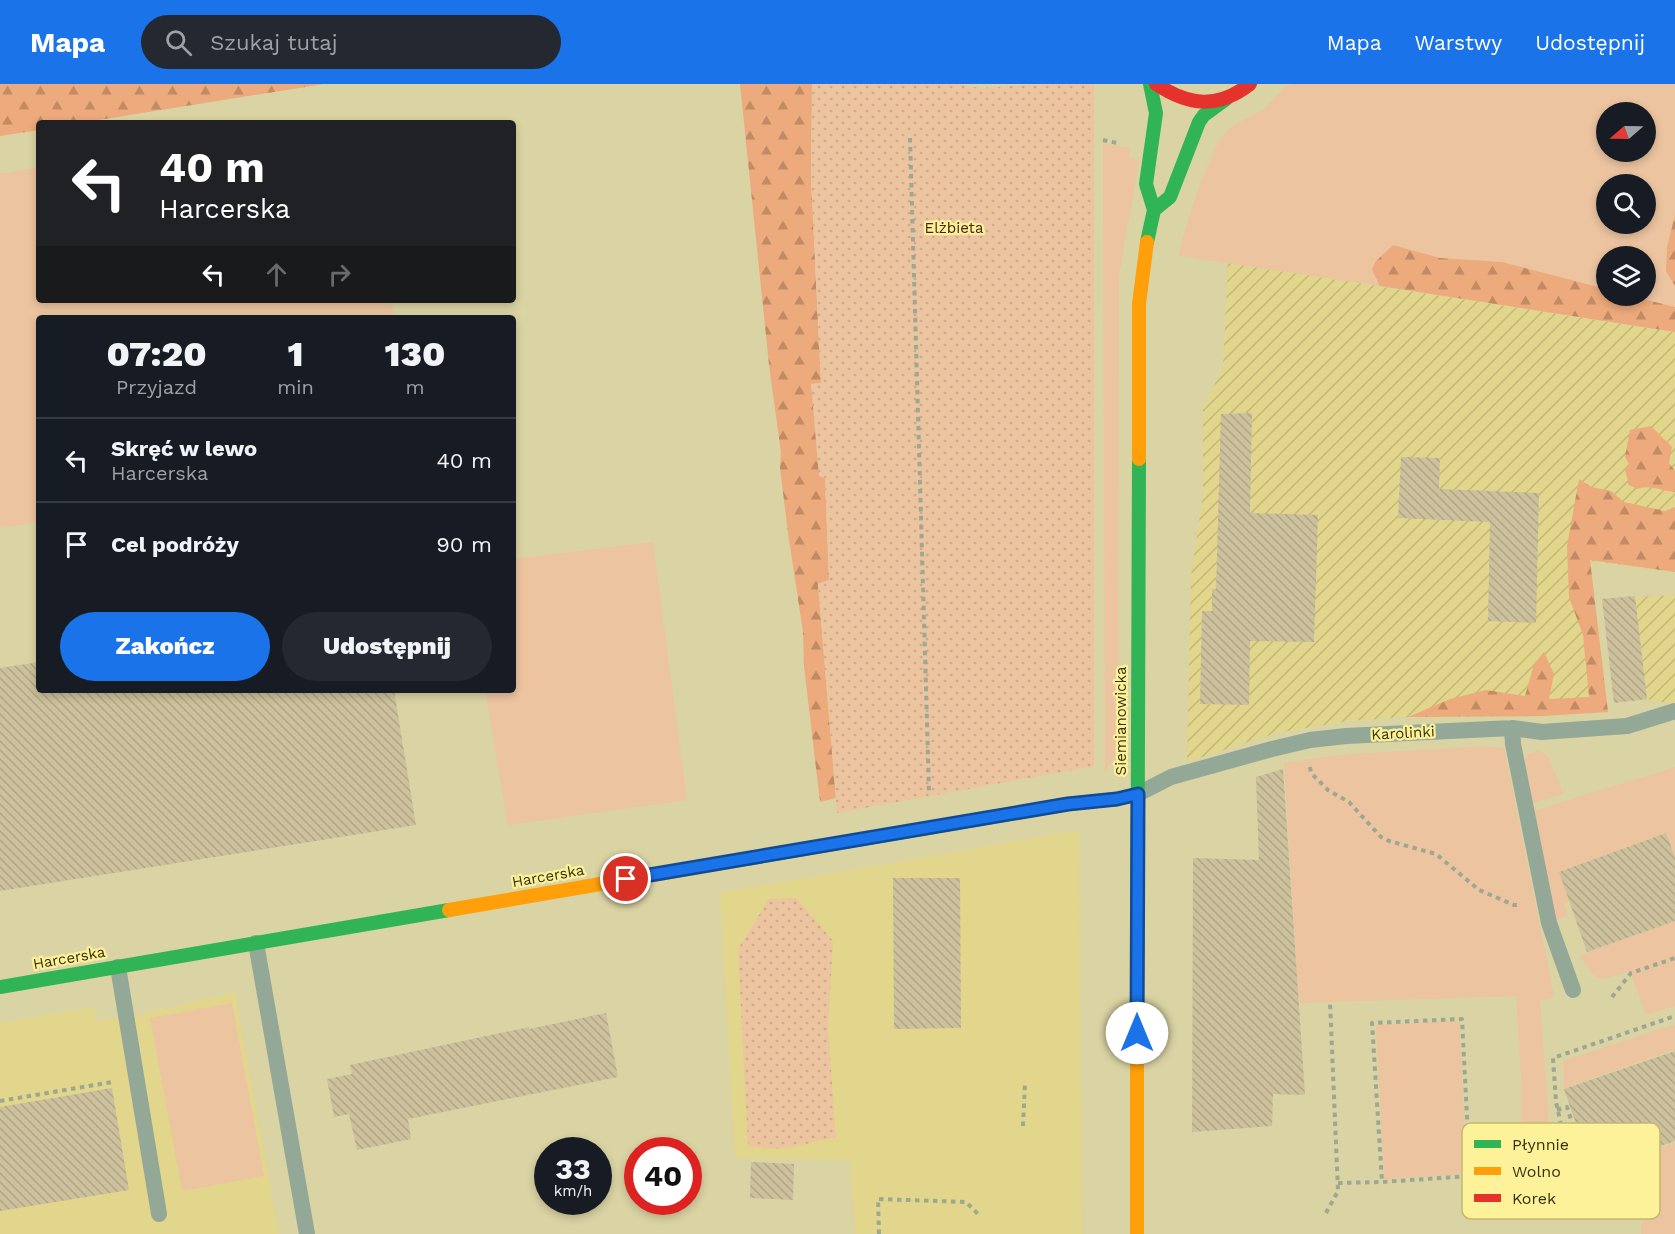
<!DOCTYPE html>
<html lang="pl">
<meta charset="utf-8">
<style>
:root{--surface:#171b24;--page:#242831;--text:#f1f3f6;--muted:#9ea1a6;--line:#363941;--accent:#1a73e8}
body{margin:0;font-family:"Work Sans",sans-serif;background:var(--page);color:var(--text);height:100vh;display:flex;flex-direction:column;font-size:22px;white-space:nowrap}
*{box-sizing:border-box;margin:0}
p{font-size:20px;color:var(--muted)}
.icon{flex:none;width:33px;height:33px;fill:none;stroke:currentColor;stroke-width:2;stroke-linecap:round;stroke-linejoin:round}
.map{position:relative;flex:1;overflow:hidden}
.side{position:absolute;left:36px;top:231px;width:480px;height:378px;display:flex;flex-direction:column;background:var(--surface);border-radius:6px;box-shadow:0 3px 9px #0003}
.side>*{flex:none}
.top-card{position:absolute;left:36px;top:36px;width:480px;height:183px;border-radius:6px;box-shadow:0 3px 9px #0003;background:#202124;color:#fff;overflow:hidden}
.needle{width:39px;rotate:250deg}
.controls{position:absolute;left:1596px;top:18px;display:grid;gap:12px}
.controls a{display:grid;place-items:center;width:60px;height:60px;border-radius:50%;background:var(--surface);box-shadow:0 3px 9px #0003;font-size:30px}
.speed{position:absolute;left:534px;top:1053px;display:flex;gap:12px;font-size:30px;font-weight:700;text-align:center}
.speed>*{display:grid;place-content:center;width:78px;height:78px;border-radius:50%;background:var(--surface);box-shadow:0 3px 9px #0003;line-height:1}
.speed small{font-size:15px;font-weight:400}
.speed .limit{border:9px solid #d22;background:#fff;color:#111}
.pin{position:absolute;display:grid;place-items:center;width:51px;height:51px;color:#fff;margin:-26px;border:3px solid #fff;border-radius:50%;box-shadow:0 2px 6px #0007}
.me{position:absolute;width:66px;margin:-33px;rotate:0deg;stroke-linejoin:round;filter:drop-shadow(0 0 4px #0008)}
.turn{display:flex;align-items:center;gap:21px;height:126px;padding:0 24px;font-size:27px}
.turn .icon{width:78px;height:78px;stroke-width:2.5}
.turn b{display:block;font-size:42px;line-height:51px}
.lanes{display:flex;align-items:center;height:57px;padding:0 24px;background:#0003;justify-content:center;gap:30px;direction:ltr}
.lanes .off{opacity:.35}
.eta{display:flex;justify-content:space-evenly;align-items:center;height:102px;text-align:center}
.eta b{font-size:36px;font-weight:800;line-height:42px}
.action{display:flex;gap:12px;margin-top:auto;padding:12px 24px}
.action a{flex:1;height:69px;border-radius:36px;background:var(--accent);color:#fff;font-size:24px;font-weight:800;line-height:69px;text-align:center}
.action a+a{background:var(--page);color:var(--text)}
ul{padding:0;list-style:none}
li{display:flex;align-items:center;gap:18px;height:84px;padding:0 24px;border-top:2px solid var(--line)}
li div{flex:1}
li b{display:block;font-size:22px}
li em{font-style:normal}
header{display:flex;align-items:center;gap:36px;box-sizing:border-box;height:84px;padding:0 30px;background:var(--accent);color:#fff}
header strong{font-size:28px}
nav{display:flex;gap:33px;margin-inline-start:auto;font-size:21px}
.search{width:420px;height:54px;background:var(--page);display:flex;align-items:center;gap:15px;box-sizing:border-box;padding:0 21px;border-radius:33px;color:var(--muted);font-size:22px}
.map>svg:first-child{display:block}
</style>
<header>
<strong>Mapa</strong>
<div class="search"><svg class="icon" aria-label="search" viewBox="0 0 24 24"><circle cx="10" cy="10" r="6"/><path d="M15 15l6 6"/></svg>Szukaj tutaj</div>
<nav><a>Mapa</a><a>Warstwy</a><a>Udostępnij</a></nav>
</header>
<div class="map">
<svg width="1675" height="1150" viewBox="0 0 1675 1150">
<defs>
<pattern id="industrial-furrows" width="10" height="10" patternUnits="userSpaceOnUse" patternTransform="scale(1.5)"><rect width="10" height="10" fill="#e1d68b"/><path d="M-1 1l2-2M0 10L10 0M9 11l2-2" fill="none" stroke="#c2b877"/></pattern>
<pattern id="forest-firs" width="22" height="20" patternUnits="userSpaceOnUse" patternTransform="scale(1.5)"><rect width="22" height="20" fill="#edaa7c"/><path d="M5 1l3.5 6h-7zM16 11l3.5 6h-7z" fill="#c18b64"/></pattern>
<pattern id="park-dots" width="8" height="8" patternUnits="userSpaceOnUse" patternTransform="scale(1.5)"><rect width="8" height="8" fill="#ecc4a0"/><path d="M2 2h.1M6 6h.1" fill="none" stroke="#cba989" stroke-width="1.8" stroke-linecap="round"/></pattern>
<pattern id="building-back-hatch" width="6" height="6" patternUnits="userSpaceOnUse" patternTransform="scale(1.5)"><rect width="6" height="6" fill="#ccc19c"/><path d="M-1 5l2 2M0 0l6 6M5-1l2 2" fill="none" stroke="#b0a685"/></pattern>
</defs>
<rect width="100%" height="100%" fill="#dad3a3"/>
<!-- built -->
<path fill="#e1d68b" d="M 1079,746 L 1082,1150 L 855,1150 L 850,1076 L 735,1074 L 720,809 Z
M 235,908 L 279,1150 L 0,1150 L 0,939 L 94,923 L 96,937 L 137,931 Z"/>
<!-- industrial -->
<path fill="url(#industrial-furrows)" d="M 1228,179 L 1675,248 L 1675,488 L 1590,477 L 1608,628 L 1544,632 L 1408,633 L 1348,637 L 1276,649 L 1187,678 L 1191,492 L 1203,411 L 1203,322 L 1223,285 Z
M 1675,511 L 1675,621 L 1647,615 L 1614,619 L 1602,515 Z"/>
<!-- grass -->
<path fill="#ecc4a0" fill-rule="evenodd" d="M 1292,0 L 1675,0 L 1675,131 L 1667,163 L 1666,187 L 1675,202 L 1675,223 L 1631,212 L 1646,212 L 1646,172 L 1606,172 L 1606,205 L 1502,178 L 1440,174 L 1393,161 L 1372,186 L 1380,202 L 1179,172 C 1183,148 1210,64 1226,48 C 1236,37 1253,33 1265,24 C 1274,16 1281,4 1292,0 ZM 1606,28 L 1646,28 L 1646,68 L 1606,68 ZM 1606,100 L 1646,100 L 1646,140 L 1606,140 Z
M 1103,59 L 1130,64 L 1129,73 L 1139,76 L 1119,192 L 1118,627 L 1116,668 L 1105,689 Z
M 39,83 L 39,216 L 391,216 L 394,234 L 39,234 L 39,438 L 0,444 L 0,90 Z
M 653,458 L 687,716 L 508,741 L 485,606 L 513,606 L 513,475 Z
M 1485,662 L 1504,664 L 1554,912 L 1540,917 L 1551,1064 L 1580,1057 L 1591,1089 L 1675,1059 L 1675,1150 L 1641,1150 L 1642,1118 L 1617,1119 L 1520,1103 L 1522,1005 L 1516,912 L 1299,919 L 1284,679 L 1338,671 Z
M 1540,666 L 1549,674 L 1563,709 L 1533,719 L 1525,676 L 1528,670 Z
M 1675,683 L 1675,774 L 1666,749 L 1559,788 L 1569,817 L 1564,820 L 1568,832 L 1556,836 L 1534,727 Z
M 1675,837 L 1675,922 L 1646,931 L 1630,887 C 1599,896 1597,902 1580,871 Z
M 232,919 L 264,1092 L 182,1107 L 150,934 Z
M 1459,936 L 1467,1090 L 1384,1095 L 1376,941 Z
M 1673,941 L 1675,942 L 1675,970 L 1673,966 L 1564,1004 L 1563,977 Z"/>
<!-- forest -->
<path fill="url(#forest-firs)" d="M 0,0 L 324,0 L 80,39 L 39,39 L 39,46 L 0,52 Z
M 740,0 L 812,0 L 811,94 L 821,299 L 811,300 L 825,394 L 829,496 L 818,500 L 836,714 L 820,718 L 804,582 L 803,548 L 788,449 L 780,384 L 781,369 L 769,281 Z
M 1675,131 L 1675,202 L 1666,187 L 1667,163 Z
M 1393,161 L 1440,174 L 1502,178 L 1606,205 L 1606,212 L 1631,212 L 1675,223 L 1675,248 L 1380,202 L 1372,186 L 1375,178 Z
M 1651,342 L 1672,363 L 1669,379 L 1675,387 L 1675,408 C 1661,407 1650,400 1637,405 L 1629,401 L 1625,386 L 1629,380 L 1625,373 L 1630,346 Z
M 1579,395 L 1592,403 L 1611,407 L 1624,418 L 1665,427 L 1675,423 L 1675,488 L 1590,476 L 1608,628 L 1544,632 L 1408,633 L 1450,615 L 1486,606 L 1525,612 L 1534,580 L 1544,568 L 1554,590 L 1549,615 L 1589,613 L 1583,551 L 1569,513 L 1567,462 Z"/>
<!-- park -->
<path fill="url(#park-dots)" d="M 812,0 L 958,0 L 980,4 L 1049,0 L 1094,0 L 1094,682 L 837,729 L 818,500 L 829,496 L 825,394 L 819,392 L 811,300 L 821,299 L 811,94 Z
M 796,814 L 833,857 L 828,944 L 836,1054 C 821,1054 811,1060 797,1062 C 782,1066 764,1064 748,1063 L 738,865 L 769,815 Z"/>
<!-- building -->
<path fill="url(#building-back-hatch)" d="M 1252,329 L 1250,429 L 1318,431 L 1314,558 L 1250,557 L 1249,621 L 1200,620 L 1202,527 L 1212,527 L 1212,505 L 1216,505 L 1221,330 Z
M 1401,373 L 1440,374 L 1439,405 L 1539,409 L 1536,539 L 1488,537 L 1490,438 L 1398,434 Z
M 1635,512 L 1647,615 L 1614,619 L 1602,515 Z
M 39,578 L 39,606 L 394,606 L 416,741 L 0,807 L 0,584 Z
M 1283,685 L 1305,1011 L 1273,1010 L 1272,1042 L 1192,1048 L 1193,774 L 1259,776 L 1256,693 Z
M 1666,749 L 1675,774 L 1675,837 L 1587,868 L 1559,788 Z
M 893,794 L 960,794 L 961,944 L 894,945 Z
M 606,929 L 618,993 L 408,1035 L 411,1055 L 357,1066 L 349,1030 L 334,1033 L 327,995 L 352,990 L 350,981 L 529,943 L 529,945 Z
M 1675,967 L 1675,1057 L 1592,1086 L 1564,1005 Z
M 112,1004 L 129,1106 L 0,1127 L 0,1023 Z
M 751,1078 L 794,1080 L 793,1116 L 750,1114 Z"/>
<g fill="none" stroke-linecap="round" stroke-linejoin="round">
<!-- path -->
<path stroke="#9da893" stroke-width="4" stroke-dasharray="4.5 4.5" stroke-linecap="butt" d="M 910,54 L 929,708
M 1103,56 L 1117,59
M 1310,683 L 1311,689 L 1328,706 L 1349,718 L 1381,753 L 1389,757 L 1436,770 L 1479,806 L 1514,821 L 1517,821
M 1612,913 L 1631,889 L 1675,874
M 0,1017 L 112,998
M 1557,1026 L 1567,1023 L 1574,1045 L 1577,1044
M 1023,1042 L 1025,999
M 1563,1050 L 1556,1018 L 1553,974 L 1675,932
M 1338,1099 L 1382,1098 L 1470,1092 L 1462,935 L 1372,939 L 1382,1098
M 1326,1129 L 1338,1107 L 1330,918
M 879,1150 L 878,1115 L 966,1118 L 979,1131"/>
<!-- lane -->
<path stroke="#93a896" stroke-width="16" d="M 1512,644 L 1513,660 L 1549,839 L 1573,906
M 1138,710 L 1171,693 L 1272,665 L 1310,656 L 1346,652 L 1512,644 L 1542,648 L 1627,642 L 1675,627
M 256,859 L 307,1150
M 118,883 L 159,1130"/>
<!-- fast -->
<path stroke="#30b455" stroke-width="14" d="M 1154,126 L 1170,113 L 1199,38 L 1204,31 L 1226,15
M 1147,158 L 1154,126 L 1146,100 L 1156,29 L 1150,0
M 746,775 L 1068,720 L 1117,715 L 1138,710
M 0,903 L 449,826
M 1137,924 L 1139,375"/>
<!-- slow -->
<path stroke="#ff9f0a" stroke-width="14" d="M 1139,375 L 1139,220 L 1147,158
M 449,826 L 746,775
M 1137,1150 L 1137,924"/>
<!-- jam -->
<path stroke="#e5322d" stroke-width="14" d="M 1156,0 C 1189,22 1218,25 1250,0"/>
</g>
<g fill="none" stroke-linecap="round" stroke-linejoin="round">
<defs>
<path id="route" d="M 626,795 L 1068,720 L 1117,715 L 1138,710 L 1137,949"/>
</defs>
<!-- route casing -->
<use href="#route" stroke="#114b97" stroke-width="15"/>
<!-- route -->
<use href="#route" stroke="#1a73e8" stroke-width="10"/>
</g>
<g text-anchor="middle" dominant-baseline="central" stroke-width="4.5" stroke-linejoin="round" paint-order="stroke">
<!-- park labels -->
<g font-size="15" fill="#4c200e" stroke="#fdf19a">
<text x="954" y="144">Elżbieta</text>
</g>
<!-- street labels -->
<g font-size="15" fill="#38330e" stroke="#fdf19a">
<text transform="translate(1121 637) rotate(-90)">Siemianowicka</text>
<text transform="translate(1403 649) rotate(-3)">Karolinki</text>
<text transform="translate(548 792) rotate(-10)">Harcerska</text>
<text transform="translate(69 874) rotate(-10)">Harcerska</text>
</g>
</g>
<!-- legend -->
<rect x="1462" y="1039" width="198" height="96" rx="9" fill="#fdf19a" stroke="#c2b870" stroke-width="1.5"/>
<rect x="1474" y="1056" width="27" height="8" fill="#30b455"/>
<rect x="1474" y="1083" width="27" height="8" fill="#ff9f0a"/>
<rect x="1474" y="1110" width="27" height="8" fill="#e5322d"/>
<g font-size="16" fill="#38330e">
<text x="1512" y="1066">Płynnie</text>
<text x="1512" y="1093">Wolno</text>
<text x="1512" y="1120">Korek</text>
</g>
</svg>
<div class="controls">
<a><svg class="needle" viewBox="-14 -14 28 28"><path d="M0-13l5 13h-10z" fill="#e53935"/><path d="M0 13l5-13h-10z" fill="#9ea1a6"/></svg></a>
<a><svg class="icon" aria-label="search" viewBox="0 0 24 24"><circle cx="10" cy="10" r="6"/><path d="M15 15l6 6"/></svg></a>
<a><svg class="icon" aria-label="layers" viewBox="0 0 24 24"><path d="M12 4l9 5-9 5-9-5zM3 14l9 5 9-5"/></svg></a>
</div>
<div class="speed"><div>33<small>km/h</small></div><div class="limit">40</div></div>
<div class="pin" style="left:626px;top:795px;background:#d93025"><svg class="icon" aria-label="arrive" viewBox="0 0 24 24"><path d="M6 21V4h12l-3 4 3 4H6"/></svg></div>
<svg class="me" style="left:1137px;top:949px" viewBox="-20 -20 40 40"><circle r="19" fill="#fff"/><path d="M0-13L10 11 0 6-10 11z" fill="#1a73e8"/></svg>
<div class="top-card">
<div class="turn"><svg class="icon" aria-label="left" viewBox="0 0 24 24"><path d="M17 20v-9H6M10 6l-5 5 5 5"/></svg><div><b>40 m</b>Harcerska</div></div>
<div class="lanes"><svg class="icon" aria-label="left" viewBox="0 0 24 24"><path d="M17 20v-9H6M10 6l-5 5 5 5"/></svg><svg class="icon off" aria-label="ahead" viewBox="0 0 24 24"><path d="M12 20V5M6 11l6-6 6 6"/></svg><svg class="icon off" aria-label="right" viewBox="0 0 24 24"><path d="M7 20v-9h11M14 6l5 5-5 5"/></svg></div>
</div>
<section class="side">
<div class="eta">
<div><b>07:20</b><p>Przyjazd</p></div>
<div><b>1</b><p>min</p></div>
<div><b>130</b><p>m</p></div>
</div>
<ul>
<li><svg class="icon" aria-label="left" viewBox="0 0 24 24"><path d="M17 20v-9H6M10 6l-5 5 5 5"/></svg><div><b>Skręć w lewo</b><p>Harcerska</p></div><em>40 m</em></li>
<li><svg class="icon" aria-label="arrive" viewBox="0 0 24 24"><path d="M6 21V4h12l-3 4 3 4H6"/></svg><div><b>Cel podróży</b></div><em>90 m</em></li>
</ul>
<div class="action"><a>Zakończ</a><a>Udostępnij</a></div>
</section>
</div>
